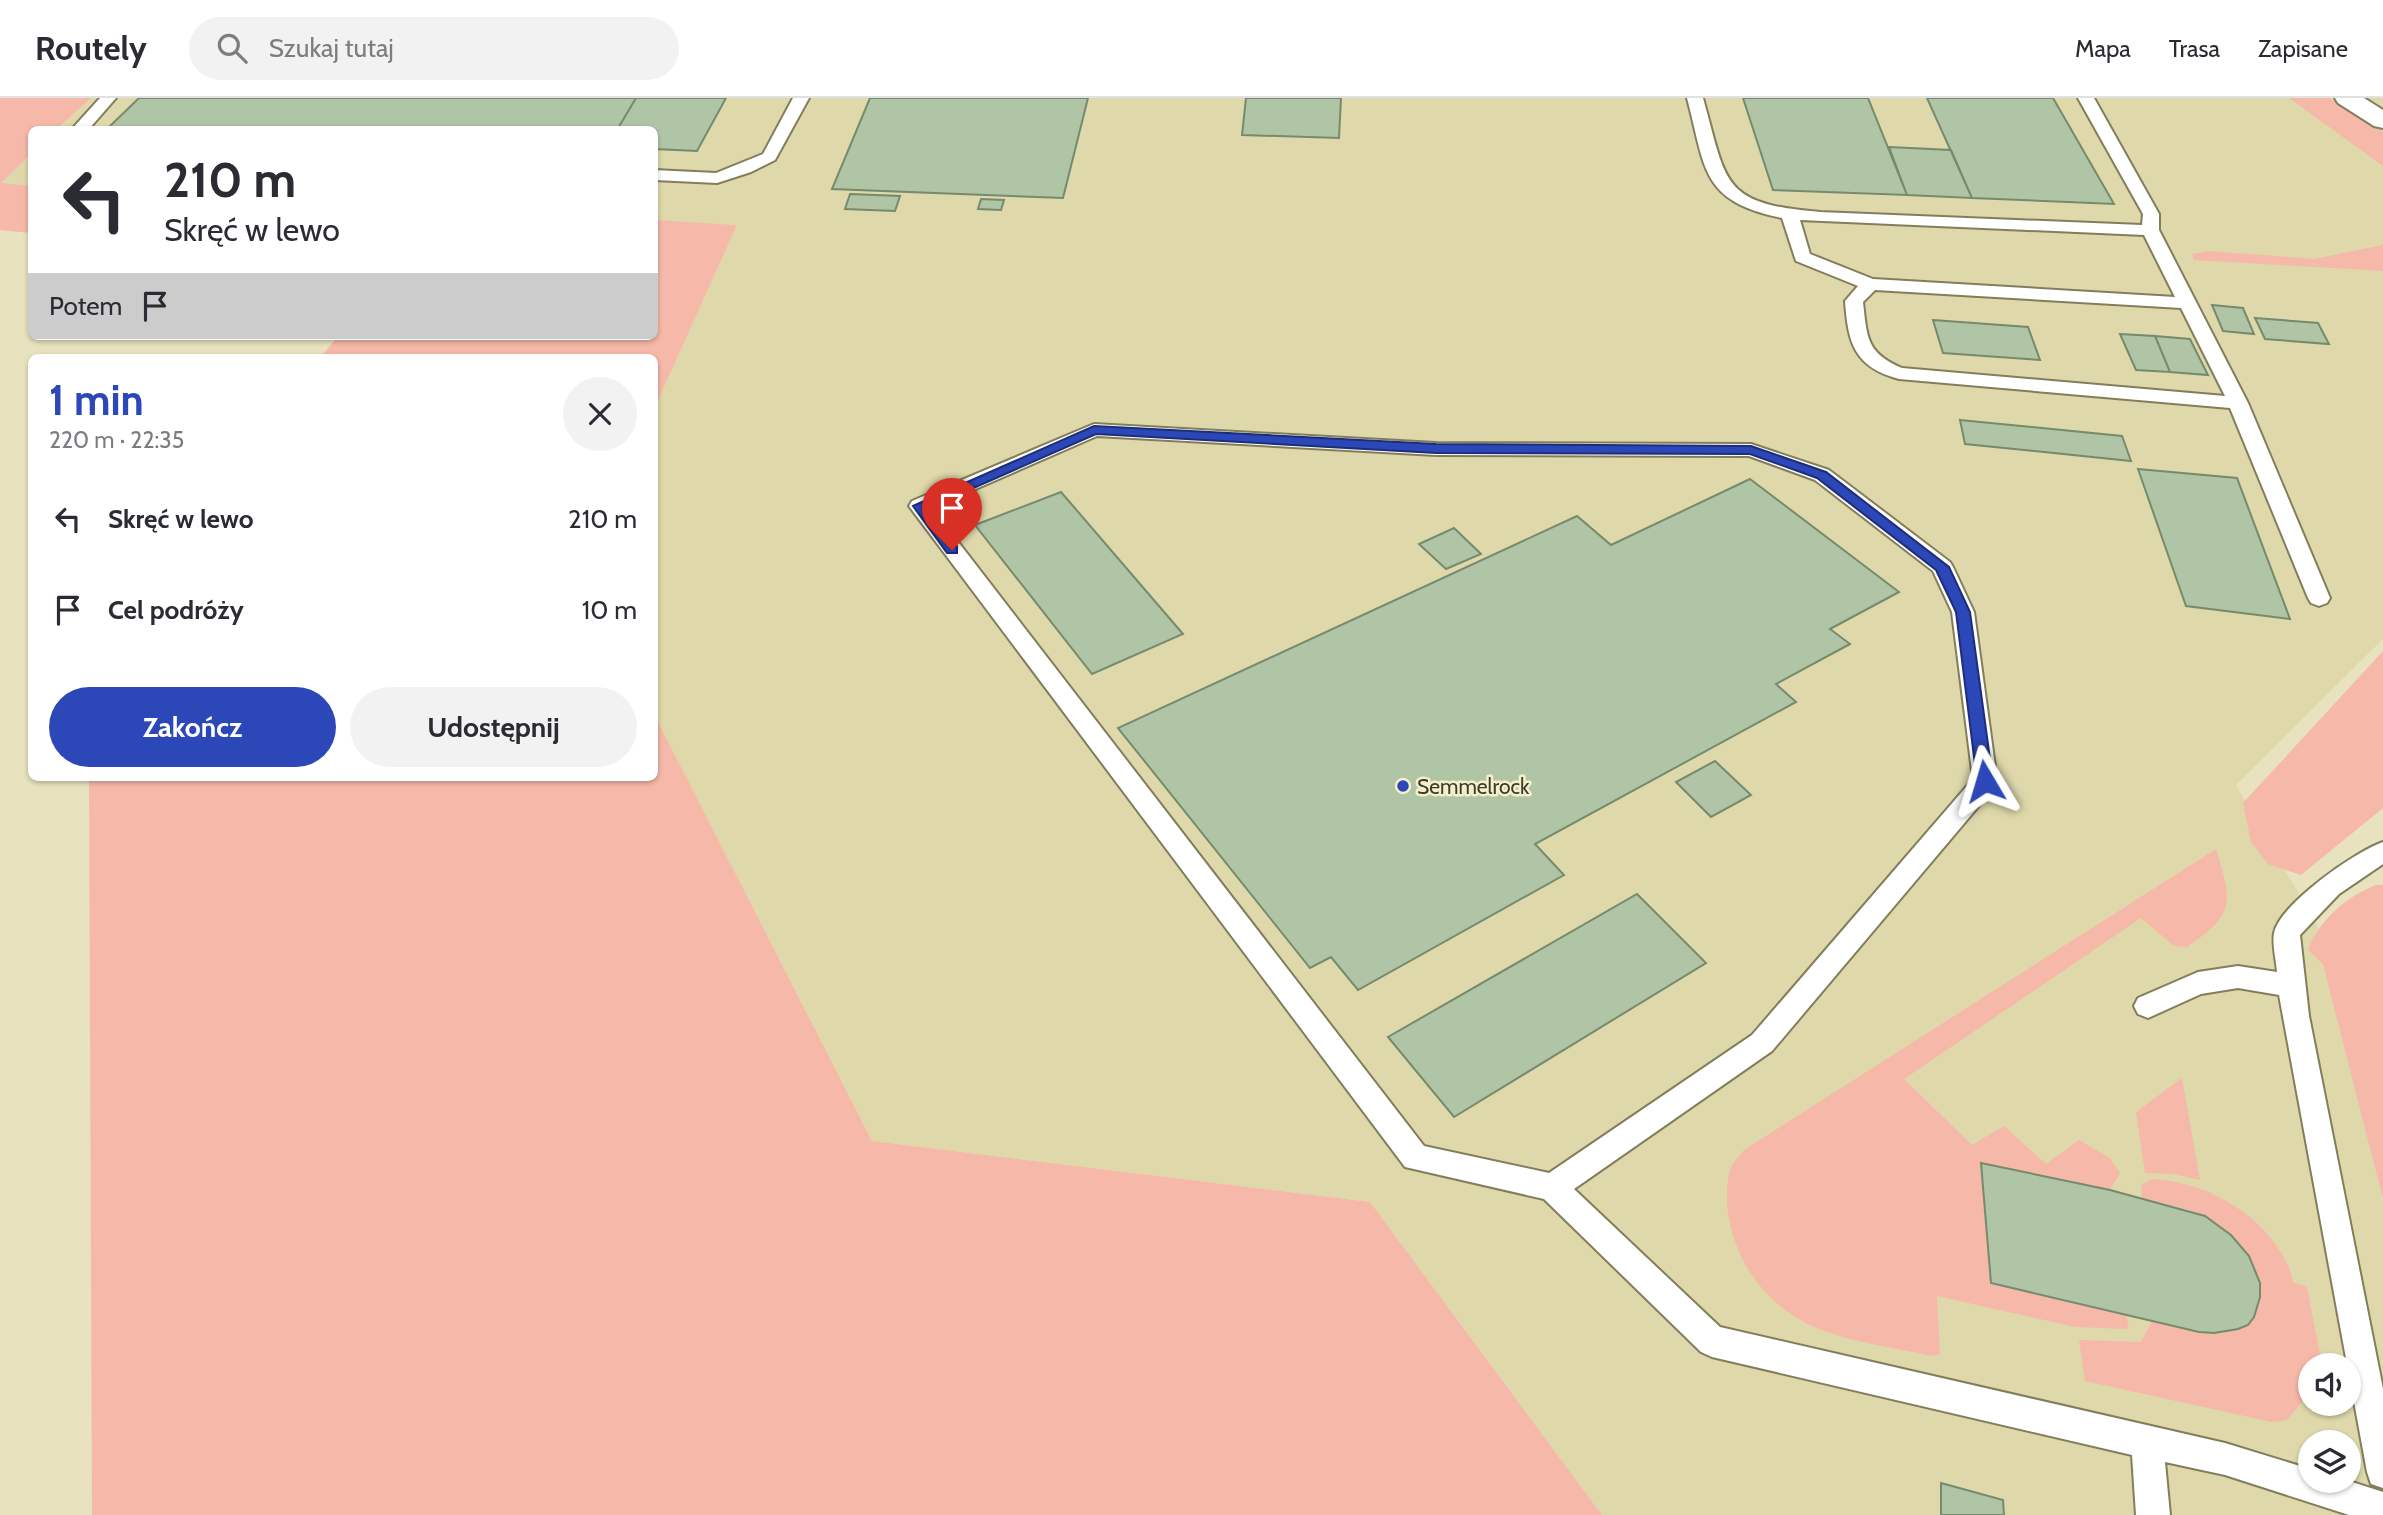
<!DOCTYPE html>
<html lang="pl">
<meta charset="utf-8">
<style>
:root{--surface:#fff;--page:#f2f2f3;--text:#2b2b33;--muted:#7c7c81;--line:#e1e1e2;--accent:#2c47b7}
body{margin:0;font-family:Cabin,sans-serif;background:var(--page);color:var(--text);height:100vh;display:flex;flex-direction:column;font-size:26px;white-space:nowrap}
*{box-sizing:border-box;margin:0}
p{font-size:23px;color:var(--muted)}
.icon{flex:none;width:38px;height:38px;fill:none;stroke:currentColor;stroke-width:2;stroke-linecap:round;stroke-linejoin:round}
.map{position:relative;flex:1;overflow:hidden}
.drawer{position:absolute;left:28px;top:256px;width:630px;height:427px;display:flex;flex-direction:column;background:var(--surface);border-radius:10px;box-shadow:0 2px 5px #0004}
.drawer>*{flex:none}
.top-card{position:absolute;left:28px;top:28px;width:630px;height:214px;border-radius:10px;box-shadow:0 2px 5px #0004;background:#fff;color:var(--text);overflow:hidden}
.fabs{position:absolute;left:2298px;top:1255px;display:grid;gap:14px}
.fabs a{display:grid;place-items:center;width:63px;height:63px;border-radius:50%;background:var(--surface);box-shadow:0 2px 5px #0004;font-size:35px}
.pin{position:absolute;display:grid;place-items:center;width:60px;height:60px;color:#fff;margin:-72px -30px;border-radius:50% 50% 50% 0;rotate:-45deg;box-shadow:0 0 7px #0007}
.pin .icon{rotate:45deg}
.me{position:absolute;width:77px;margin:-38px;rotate:353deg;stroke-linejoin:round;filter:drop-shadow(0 0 5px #0008)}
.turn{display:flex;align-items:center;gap:24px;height:147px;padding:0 21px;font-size:32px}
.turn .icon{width:91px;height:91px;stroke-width:2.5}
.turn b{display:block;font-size:49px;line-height:60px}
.then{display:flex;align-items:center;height:66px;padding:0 21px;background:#0003;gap:14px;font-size:26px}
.round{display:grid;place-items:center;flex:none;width:74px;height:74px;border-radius:37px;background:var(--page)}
.overview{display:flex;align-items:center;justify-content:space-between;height:119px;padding:0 21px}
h1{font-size:42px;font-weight:800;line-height:52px;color:var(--accent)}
.primary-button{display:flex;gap:14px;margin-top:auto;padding:14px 21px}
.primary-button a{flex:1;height:80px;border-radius:42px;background:var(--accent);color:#fff;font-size:28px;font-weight:800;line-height:80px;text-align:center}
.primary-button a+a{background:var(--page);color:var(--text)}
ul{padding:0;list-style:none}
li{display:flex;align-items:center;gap:21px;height:91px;padding:0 21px}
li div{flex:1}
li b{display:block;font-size:26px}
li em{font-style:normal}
header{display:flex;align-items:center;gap:42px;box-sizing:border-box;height:98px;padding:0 35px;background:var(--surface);border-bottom:2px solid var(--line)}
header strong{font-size:33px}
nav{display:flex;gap:38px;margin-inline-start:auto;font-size:24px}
.search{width:490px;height:63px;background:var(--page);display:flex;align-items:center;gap:18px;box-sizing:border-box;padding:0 24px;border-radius:38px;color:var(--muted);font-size:26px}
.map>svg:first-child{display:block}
</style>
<header>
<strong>Routely</strong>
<div class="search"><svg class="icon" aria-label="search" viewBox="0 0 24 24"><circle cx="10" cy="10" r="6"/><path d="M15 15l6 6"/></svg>Szukaj tutaj</div>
<nav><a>Mapa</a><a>Trasa</a><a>Zapisane</a></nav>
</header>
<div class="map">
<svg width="2383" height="1417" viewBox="0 0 2383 1417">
<rect width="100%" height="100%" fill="#e8e3be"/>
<!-- built -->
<path fill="#ded8ab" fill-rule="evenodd" d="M 91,0 L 2383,0 L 2383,541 L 2236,687 L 2324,840 L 2383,1104 L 2383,1417 L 1602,1417 L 1370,1104 L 872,1043 L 655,618 L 655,309 L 737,127 L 655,122 L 654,32 L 57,32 ZM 2310,1267 L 2348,1267 L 2348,1306 L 2310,1306 ZM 2310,1344 L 2348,1344 L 2348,1382 L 2310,1382 Z
M 31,56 L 31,88 L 0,86 Z"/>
<!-- green -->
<path fill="#f6b8a8" d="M 0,0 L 91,0 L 57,31 L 32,32 L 31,56 L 1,85 L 31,88 L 31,135 L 0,132 Z
M 2289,0 L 2329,0 L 2383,34 L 2383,68 Z
M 655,122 L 737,127 L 655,309 L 654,259 L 321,259 L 338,238 L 654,238 Z
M 2383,147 L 2383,173 L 2194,162 L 2192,156 L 2209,153 L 2314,161 Z
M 2383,553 L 2383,710 L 2301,777 L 2268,766 L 2251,744 L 2243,705 Z
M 655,618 L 872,1043 L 1370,1104 L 1602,1417 L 92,1417 L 89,679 L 654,679 Z
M 2216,751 C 2232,805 2236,816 2187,849 L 2174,848 L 2141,820 L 1904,981 L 1972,1047 L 2004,1028 L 2046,1066 L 2079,1042 L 2110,1060 L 2120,1075 L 2110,1092 L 1981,1065 L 1992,1185 L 2126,1217 L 2129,1231 L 2075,1229 L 1937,1198 L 1940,1256 L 1932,1258 C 1897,1250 1855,1245 1822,1232 C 1767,1211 1732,1163 1727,1106 C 1727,1096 1727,1079 1731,1069 C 1734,1063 1740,1057 1744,1052 Z
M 2376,787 L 2383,787 L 2383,1101 L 2323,866 L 2308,852 C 2319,822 2347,798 2376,787 Z
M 2182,980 L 2200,1082 L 2175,1076 L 2145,1075 L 2136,1014 Z
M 2152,1081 C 2210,1083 2280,1125 2293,1184 L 2307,1189 L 2320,1256 L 2319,1267 L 2310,1267 L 2310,1294 L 2287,1322 L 2272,1324 L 2085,1283 L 2079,1242 L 2141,1244 L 2152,1223 C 2185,1230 2216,1241 2248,1227 C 2279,1187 2242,1135 2203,1117 C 2183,1109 2161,1105 2141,1100 L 2142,1086 Z"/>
<!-- building -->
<path fill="#b0c5a5" stroke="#768a6c" stroke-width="2" d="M 139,0 L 636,0 L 617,32 L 178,32 L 109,29 Z
M 636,0 L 726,0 L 697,53 L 654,51 L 654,32 L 617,32 Z
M 870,0 L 1088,0 L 1063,100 L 832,91 Z
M 1246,0 L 1341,0 L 1339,40 L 1242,37 Z
M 1743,0 L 1868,0 L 1907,97 L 1773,92 Z
M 1927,0 L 2053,0 L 2114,106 L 1972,100 Z
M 1889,49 L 1951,52 L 1972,100 L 1907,97 Z
M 850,96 L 900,98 L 895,113 L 845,111 Z
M 981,101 L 1004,102 L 1001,112 L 978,111 Z
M 2212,207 L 2243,210 L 2254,236 L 2223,233 Z
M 2255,220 L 2318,225 L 2329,246 L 2265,241 Z
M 1933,222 L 2028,229 L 2040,262 L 1943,255 Z
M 2120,236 L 2155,238 L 2170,274 L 2136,272 Z
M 2155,238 L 2190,241 L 2208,277 L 2170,274 Z
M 1960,322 L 2122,338 L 2131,363 L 1965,346 Z
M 2138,371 L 2237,380 L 2290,521 L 2186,508 Z
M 1750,381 L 1899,494 L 1830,531 L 1850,546 L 1776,586 L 1796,604 L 1535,746 L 1564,777 L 1358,892 L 1331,859 L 1310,870 L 1118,630 L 1577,418 L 1611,447 Z
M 1061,394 L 1183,536 L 1092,576 L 975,427 Z
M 1454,430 L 1481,456 L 1446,471 L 1419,446 Z
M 1715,663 L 1751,697 L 1711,719 L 1676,684 Z
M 1637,796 L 1706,865 L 1454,1019 L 1388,939 Z
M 1981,1065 L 2110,1092 L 2205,1118 L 2231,1137 L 2249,1158 L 2260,1185 L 2260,1199 L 2254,1219 L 2248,1227 L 2238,1231 L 2214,1235 L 2199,1234 L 1991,1185 Z
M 1941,1385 L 2003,1402 L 2004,1417 L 1941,1417 Z"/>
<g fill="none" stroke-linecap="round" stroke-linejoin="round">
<defs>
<path id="service" d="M 100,0 L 116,0 L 88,32 L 71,32 Z
M 793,0 L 809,0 L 775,62 L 751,74 L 717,85 L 654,82 L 654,72 L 716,75 L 763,56 Z
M 1687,0 L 1703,0 C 1727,86 1721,106 1820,114 L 2142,127 L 2143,116 L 2078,0 L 2094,0 L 2159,116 L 2159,132 L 2248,305 L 2330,500 L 2327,505 L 2319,508 L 2311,505 L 2308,500 L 2230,310 L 1899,281 C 1854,269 1848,245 1845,203 L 1858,188 L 1796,163 L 1782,120 C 1700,103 1706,71 1687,0 ZM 1800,122 L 2144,137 L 2175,199 L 1873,181 L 1810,156 ZM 1875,192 L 2181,210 L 2225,298 L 1902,270 C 1866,255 1867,239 1863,204 Z
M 1094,326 L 1436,345 L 1751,346 L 1829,372 L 1950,464 L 1953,469 L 1974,514 L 1997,683 L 1994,690 L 1772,953 L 1574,1091 L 1720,1229 L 2225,1345 L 2310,1371 L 2310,1382 L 2346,1382 L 2383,1394 L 2383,1417 L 2349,1417 L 2225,1377 L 2165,1364 L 2170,1417 L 2136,1417 L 2132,1357 L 1712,1259 L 1701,1254 L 1544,1101 L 1405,1069 L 909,408 L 912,403 ZM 1097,338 L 1436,357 L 1749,358 L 1815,382 L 1933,473 L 1952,514 L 1973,681 L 1752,937 L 1549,1075 L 1424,1048 L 932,410 Z
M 2383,744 L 2383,766 L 2339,796 L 2300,837 L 2309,918 L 2383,1291 L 2383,1390 L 2371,1386 L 2367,1374 L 2279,897 L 2238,890 L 2201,896 L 2148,920 L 2138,916 L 2134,908 L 2138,900 L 2198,874 L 2238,868 L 2277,874 C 2276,862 2272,846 2274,835 C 2280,806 2356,753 2383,744 Z"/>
<path id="tertiary" d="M 2335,0 L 2364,0 L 2383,12 L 2383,30 L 2374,28 L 2338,5 Z"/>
</defs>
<!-- service casing -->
<use href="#service" stroke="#827e5b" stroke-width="4"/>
<!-- tertiary casing -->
<use href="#tertiary" stroke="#827e5b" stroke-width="4"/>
<!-- service -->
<use href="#service" fill="#fff" fill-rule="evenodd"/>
<!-- tertiary -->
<use href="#tertiary" fill="#fff" fill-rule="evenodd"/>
</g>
<!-- route -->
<path fill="#2c47b7" stroke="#1d2e77" stroke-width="2" d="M 1094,328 L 1436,346 L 1751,348 L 1826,374 L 1949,469 L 1970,514 L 1993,683 L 1985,689 L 1977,683 L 1956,514 L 1936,472 L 1817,380 L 1750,356 L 1436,355 L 1096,336 L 928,410 L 957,448 L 957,455 L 947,455 L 913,408 Z"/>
<!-- markers -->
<circle fill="#2c47b7" stroke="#f5f0cb" stroke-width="2.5" cx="1403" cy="688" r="7"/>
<g text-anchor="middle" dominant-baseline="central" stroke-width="5" stroke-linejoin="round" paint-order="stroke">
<!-- poi labels -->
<g font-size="21" fill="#3d3b2c" stroke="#f5f0cb" text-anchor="start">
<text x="1417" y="688">Semmelrock</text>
</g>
</g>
</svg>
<div class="fabs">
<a><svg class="icon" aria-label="sound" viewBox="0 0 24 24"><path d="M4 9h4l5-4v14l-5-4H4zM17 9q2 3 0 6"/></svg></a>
<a><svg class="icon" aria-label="layers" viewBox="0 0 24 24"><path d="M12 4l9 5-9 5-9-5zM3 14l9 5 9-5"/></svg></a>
</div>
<div class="pin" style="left:952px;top:452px;background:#d93025"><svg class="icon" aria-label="arrive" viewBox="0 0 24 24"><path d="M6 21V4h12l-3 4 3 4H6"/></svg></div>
<svg class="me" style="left:1985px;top:683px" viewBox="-20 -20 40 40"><path d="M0-17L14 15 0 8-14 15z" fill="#2c47b7" stroke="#fff" stroke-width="4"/></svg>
<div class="top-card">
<div class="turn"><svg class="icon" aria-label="left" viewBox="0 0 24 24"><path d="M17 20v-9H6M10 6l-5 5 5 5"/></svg><div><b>210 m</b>Skręć w lewo</div></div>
<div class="then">Potem<svg class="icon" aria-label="arrive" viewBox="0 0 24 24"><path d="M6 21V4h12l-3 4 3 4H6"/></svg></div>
</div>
<section class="drawer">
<div class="overview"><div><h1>1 min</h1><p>220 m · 22:35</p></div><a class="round"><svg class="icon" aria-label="close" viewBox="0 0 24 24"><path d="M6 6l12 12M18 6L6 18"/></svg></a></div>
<ul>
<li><svg class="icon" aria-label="left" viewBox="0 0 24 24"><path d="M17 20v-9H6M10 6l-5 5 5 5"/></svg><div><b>Skręć w lewo</b></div><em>210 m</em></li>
<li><svg class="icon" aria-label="arrive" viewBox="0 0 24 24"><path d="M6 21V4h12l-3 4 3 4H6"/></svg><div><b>Cel podróży</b></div><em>10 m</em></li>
</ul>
<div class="primary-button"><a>Zakończ</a><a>Udostępnij</a></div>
</section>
</div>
